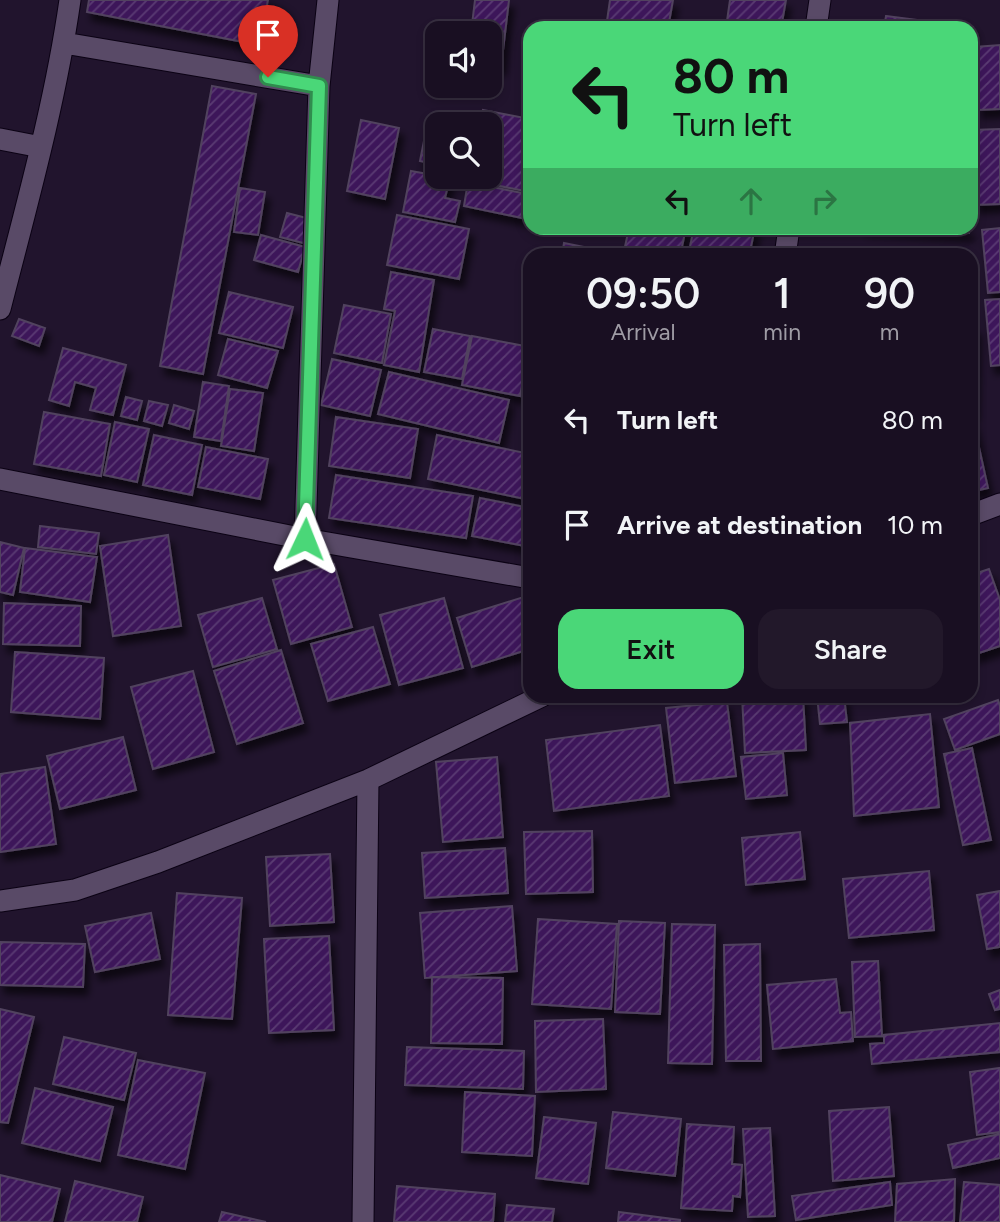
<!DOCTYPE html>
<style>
:root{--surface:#190f22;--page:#22182a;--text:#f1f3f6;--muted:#9f9ca5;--line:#372f40;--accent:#4ad778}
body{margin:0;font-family:Figtree,sans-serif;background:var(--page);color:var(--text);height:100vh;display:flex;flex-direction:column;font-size:26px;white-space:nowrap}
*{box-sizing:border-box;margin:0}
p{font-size:23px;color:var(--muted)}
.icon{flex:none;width:38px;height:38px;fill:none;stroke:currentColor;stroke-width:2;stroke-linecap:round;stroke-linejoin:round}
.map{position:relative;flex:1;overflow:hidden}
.details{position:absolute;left:523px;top:248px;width:455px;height:455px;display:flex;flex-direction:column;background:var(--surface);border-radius:21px;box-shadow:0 4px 10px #0003,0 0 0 2px var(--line)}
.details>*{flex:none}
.hud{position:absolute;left:523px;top:21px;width:455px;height:214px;border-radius:21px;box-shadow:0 4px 10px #0003,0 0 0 2px var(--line);background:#4ad778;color:#111;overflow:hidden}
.tools{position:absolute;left:425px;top:21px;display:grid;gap:14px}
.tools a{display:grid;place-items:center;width:77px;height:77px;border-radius:14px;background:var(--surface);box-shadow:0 4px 10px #0003,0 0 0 2px var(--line);font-size:35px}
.pin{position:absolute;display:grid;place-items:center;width:60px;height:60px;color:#fff;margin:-72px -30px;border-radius:50% 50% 50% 0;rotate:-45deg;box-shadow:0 0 7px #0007}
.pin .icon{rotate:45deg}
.me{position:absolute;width:77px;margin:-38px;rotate:2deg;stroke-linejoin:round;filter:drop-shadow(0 0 5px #0008)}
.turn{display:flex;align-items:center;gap:24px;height:147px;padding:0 35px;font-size:32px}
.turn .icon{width:91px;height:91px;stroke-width:2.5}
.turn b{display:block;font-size:49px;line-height:60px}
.lanes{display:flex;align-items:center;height:66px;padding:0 35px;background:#0003;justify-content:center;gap:35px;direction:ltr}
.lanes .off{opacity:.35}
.eta{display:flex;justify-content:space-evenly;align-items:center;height:119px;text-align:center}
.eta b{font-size:42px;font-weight:600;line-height:49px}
.cta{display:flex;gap:14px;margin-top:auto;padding:14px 35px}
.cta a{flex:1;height:80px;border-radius:21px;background:var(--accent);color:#111;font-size:28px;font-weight:600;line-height:80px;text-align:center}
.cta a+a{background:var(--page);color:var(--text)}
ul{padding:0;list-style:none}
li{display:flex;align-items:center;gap:21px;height:105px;padding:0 35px}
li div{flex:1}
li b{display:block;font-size:26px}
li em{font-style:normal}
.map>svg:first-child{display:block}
</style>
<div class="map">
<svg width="1000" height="1222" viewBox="0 0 1000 1222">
<defs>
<pattern id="building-hatch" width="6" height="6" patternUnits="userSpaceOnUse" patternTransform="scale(1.75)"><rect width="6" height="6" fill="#3e185a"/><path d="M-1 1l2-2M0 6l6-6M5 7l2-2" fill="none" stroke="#5a3a73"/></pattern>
<filter id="shadow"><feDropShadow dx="4.5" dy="8" stdDeviation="3.5" flood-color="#0009"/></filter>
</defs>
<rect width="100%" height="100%" fill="#21142d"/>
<!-- building -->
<path fill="url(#building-hatch)" stroke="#51435e" stroke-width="2" filter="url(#shadow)" d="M 89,0 L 268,0 L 259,45 L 87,12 Z
M 475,0 L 509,0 L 501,67 L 490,66 L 490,33 L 471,33 Z
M 610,0 L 673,0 L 668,28 L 606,28 Z
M 730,0 L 786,0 L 781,28 L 726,28 Z
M 886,16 L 973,27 L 971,42 L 971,28 L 884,28 Z
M 1000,45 L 1000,109 L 978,110 L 975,47 Z
M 212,86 L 256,94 L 203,374 L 160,366 Z
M 483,110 L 530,119 L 530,192 L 469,180 L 470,177 L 490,177 L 490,124 L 480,124 Z
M 361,120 L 399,128 L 385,199 L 347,191 Z
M 427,126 L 438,128 L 438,165 L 420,161 Z
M 1000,129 L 1000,204 L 975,205 L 972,130 Z
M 411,171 L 450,178 L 445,198 L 460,201 L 455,222 L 403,212 Z
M 468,182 L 527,194 L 522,218 L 464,206 Z
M 240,188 L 265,192 L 258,235 L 234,232 Z
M 287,213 L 314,220 L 307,244 L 280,237 Z
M 397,215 L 469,229 L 459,279 L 387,265 Z
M 629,228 L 686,228 L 680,256 L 623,256 Z
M 694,228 L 755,228 L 749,256 L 688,256 Z
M 861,228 L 969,228 L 969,233 Z
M 1000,228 L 1000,292 L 988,293 L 982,230 Z
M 261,235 L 305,247 L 298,272 L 254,260 Z
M 564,243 L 609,252 L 608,256 L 562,256 Z
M 391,272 L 434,280 L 419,372 L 384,365 L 395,311 L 384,309 Z
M 229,292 L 293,307 L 283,348 L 219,333 Z
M 1000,299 L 1000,365 L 991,366 L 985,300 Z
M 344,305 L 391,314 L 382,363 L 334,353 Z
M 19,319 L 45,328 L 39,346 L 12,336 Z
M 971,327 L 976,328 L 974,414 L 971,414 Z
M 433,329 L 470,336 L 462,379 L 424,372 Z
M 472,336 L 530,347 L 520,396 L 462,385 Z
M 228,339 L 278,351 L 267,388 L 218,375 Z
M 63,348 L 126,365 L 113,415 L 90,410 L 96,388 L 75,382 L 69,406 L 49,400 Z
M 332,359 L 381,370 L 370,416 L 321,405 Z
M 389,372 L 509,400 L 499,443 L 378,414 Z
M 203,382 L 229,386 L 221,441 L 194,437 Z
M 230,389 L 263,393 L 254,451 L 221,446 Z
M 126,397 L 142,401 L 137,420 L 121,416 Z
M 149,401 L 168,405 L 162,426 L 144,421 Z
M 174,405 L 194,411 L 189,429 L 169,423 Z
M 44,412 L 110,424 L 101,476 L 34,464 Z
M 336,417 L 418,429 L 410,478 L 329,466 Z
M 971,420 L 973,420 L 988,488 L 971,492 Z
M 115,422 L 149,429 L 137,482 L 104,475 Z
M 154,435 L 202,445 L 192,495 L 143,485 Z
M 437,435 L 530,454 L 530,500 L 428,479 Z
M 206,447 L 268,459 L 260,499 L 198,487 Z
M 336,475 L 473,496 L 466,538 L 329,518 Z
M 480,498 L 530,508 L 530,547 L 472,536 Z
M 40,526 L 99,533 L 96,554 L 38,547 Z
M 168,535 L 181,626 L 113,636 L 100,546 Z
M 0,542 L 24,548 L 13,595 L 0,592 Z
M 25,548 L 97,557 L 90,602 L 20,592 Z
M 334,564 L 352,627 L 291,644 L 273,580 Z
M 989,569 L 1000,600 L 1000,646 L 973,655 L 971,575 Z
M 530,595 L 530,649 L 472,667 L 457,618 Z
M 262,598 L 277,649 L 213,667 L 198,615 Z
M 444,598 L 463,668 L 399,685 L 380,615 Z
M 4,603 L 81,606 L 80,646 L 3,644 Z
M 373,627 L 390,684 L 328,701 L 311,644 Z
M 281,650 L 303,723 L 237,744 L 214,671 Z
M 15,652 L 104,658 L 100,719 L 11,712 Z
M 193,671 L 214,752 L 153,769 L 131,687 Z
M 742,696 L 803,696 L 806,750 L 745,753 Z
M 817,696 L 844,696 L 847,722 L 820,724 Z
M 998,700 L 1000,706 L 1000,734 L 955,750 L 944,719 Z
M 727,702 L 736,776 L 675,783 L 666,708 Z
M 930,714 L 939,807 L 854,816 L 850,723 Z
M 660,725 L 669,796 L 554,811 L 546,740 Z
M 123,737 L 136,790 L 60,809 L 47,756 Z
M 972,748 L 991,840 L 963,845 L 944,754 Z
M 783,753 L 787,795 L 746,799 L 741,757 Z
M 497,757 L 503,837 L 443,842 L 436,762 Z
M 45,767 L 56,844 L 0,852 L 0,774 Z
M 592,831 L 593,892 L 526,894 L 524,832 Z
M 800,832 L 805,879 L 746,885 L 742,838 Z
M 505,848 L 508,893 L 425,898 L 422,853 Z
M 330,854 L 334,922 L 270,926 L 266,857 Z
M 929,871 L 934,930 L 849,938 L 843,879 Z
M 1000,891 L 1000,947 L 987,949 L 977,895 Z
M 177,893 L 242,898 L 232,1019 L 168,1015 Z
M 512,906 L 517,971 L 425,978 L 420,913 Z
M 151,913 L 160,959 L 95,972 L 85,926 Z
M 538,919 L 617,924 L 611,1009 L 532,1004 Z
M 619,921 L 665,923 L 660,1014 L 615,1012 Z
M 672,924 L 715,925 L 712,1064 L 668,1063 Z
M 329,936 L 334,1030 L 269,1033 L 264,939 Z
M 0,942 L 85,944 L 83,987 L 0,985 Z
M 760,944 L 761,1061 L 726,1061 L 724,945 Z
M 878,961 L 882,1036 L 855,1037 L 852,962 Z
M 432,977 L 503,978 L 502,1044 L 431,1043 Z
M 836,979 L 840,1013 L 851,1012 L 853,1041 L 773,1049 L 767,985 Z
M 1000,990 L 1000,1009 L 995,1010 L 989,994 Z
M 0,1009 L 34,1017 L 8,1123 L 0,1122 Z
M 603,1019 L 606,1089 L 536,1092 L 535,1021 Z
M 1000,1023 L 1000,1052 L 872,1064 L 870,1044 L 884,1043 L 884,1035 Z
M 64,1037 L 136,1053 L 124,1100 L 53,1084 Z
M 407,1047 L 524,1051 L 523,1089 L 405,1085 Z
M 138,1060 L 205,1073 L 185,1169 L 118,1155 Z
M 1000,1068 L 1000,1132 L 977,1135 L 970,1072 Z
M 35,1088 L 113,1107 L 100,1161 L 22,1143 Z
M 465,1092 L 535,1096 L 532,1156 L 462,1152 Z
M 889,1107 L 894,1176 L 833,1181 L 829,1111 Z
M 613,1112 L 681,1119 L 675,1176 L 606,1168 Z
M 544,1117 L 596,1123 L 588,1184 L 536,1178 Z
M 687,1124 L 734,1127 L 732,1164 L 742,1165 L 740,1197 L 733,1196 L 732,1211 L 681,1208 Z
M 770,1128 L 775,1216 L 748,1217 L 743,1129 Z
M 1000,1134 L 1000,1158 L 953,1168 L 948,1145 Z
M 0,1175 L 60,1189 L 52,1222 L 0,1222 Z
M 955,1179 L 954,1222 L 895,1222 L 897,1184 Z
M 75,1181 L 143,1197 L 137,1222 L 65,1222 Z
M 890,1182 L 892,1205 L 796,1220 L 792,1196 Z
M 964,1182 L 1000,1185 L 1000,1222 L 960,1222 Z
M 397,1186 L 495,1194 L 493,1222 L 394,1222 Z
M 507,1205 L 554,1209 L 552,1222 L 505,1222 Z
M 222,1212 L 266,1222 L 219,1222 Z
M 619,1212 L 680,1220 L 680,1222 L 618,1222 Z"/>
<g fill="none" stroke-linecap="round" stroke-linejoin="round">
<defs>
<path id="minor" d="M 816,28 L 820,0
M 64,43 L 319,86
M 0,139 L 41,147
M 785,256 L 789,228
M 0,309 C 26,207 55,105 70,0
M 0,479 L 305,539 L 530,578
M 971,515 L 1000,504
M 305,539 L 319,86 L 328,0
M 0,901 L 75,890 L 158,862 L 368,780 L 542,696
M 363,1222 L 368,780"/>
</defs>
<!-- minor casing -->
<use href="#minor" stroke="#0b0214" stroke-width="23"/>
<!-- minor -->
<use href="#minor" stroke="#594a67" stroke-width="21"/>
</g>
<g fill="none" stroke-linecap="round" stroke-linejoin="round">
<defs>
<path id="route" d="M 268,77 L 319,86 L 305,539"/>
</defs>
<!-- route casing -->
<use href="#route" stroke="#308c4e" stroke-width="18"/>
<!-- route -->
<use href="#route" stroke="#4ad778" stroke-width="12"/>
</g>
</svg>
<div class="tools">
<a><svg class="icon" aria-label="sound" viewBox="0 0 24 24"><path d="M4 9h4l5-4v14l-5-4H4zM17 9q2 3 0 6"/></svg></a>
<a><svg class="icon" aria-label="search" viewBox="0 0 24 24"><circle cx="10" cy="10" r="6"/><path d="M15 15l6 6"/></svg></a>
</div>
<div class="pin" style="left:268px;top:77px;background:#d93025"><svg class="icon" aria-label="arrive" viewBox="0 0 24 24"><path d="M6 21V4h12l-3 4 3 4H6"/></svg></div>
<svg class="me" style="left:305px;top:539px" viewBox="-20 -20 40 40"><path d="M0-17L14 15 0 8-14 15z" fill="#4ad778" stroke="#fff" stroke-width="4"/></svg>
<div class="hud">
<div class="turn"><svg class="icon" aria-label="left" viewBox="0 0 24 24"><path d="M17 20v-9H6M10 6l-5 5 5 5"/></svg><div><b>80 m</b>Turn left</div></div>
<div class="lanes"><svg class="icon" aria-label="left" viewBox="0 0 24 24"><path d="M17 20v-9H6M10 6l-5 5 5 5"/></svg><svg class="icon off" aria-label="ahead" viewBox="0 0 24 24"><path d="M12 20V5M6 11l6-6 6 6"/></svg><svg class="icon off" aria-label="right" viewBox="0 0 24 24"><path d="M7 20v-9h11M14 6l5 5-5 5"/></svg></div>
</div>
<section class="details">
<div class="eta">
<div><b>09:50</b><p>Arrival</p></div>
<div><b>1</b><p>min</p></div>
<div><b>90</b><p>m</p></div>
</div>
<ul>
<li><svg class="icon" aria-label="left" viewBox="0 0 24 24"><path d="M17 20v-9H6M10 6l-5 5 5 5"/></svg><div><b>Turn left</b></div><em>80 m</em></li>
<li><svg class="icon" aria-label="arrive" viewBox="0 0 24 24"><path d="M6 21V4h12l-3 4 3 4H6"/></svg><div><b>Arrive at destination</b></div><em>10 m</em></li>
</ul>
<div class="cta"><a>Exit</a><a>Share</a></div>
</section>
</div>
